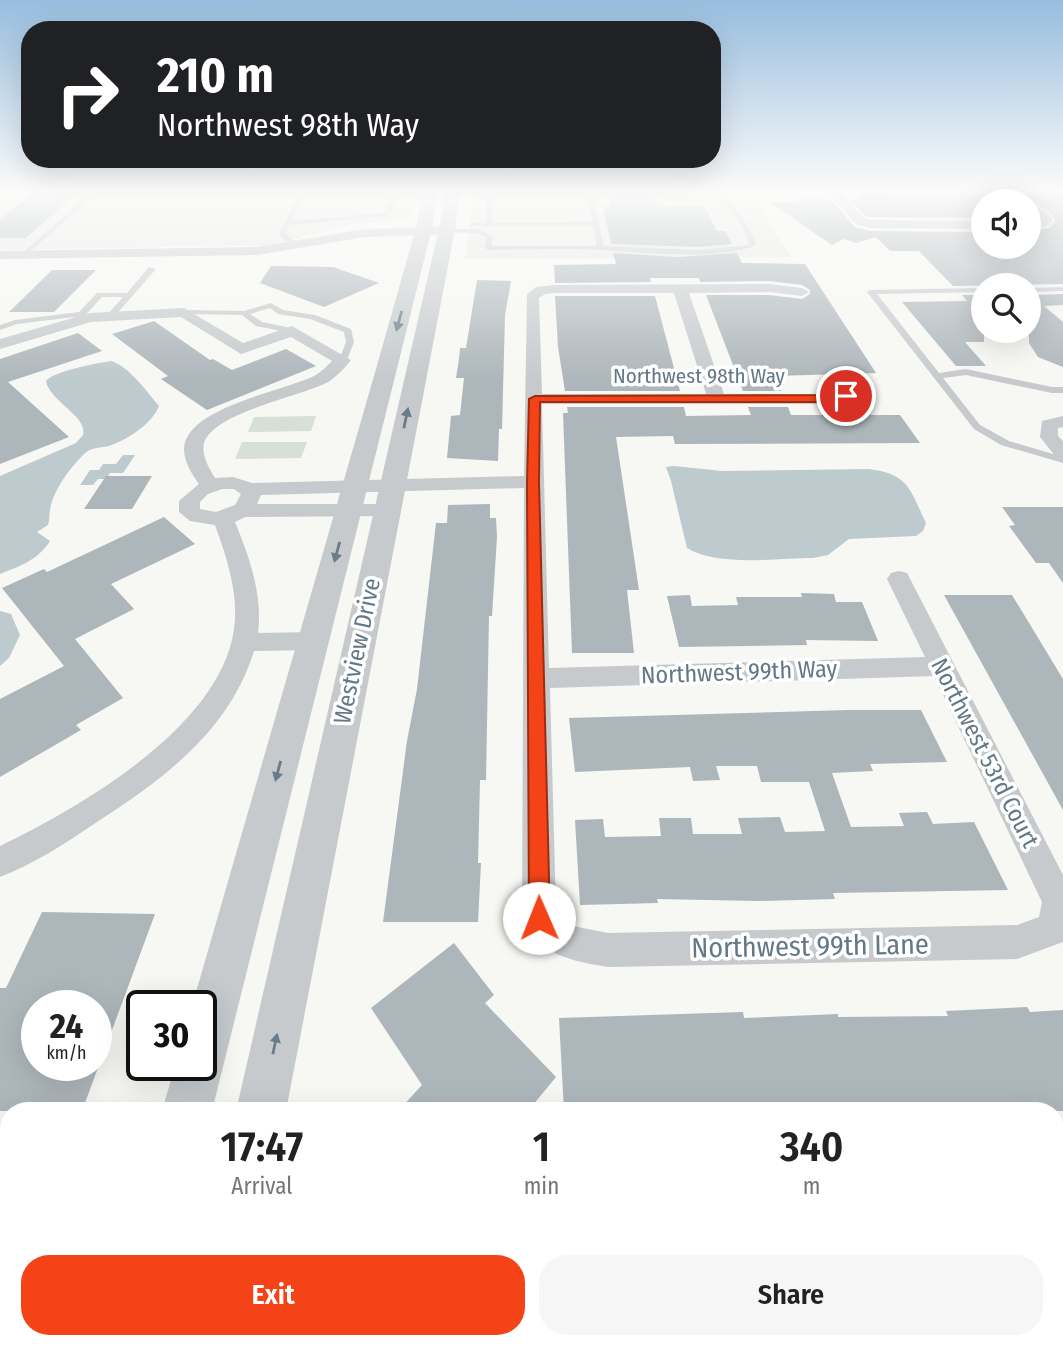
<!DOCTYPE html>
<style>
:root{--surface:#fff;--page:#f6f6f6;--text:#222;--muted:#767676;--accent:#f44417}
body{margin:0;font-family:"Fira Sans Condensed",sans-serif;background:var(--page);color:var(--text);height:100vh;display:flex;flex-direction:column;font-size:26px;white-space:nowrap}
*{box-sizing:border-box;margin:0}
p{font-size:23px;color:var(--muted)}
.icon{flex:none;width:38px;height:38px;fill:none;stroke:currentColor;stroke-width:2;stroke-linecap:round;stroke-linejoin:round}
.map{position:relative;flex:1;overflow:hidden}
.side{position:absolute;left:0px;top:1102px;width:1064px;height:247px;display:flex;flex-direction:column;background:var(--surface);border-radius:28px 28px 0 0;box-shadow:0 7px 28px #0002}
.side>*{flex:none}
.hud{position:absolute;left:21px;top:21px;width:700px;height:147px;border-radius:28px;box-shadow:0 7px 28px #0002;background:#202124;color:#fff;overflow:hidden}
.buttons{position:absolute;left:971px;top:189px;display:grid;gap:14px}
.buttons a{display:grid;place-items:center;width:70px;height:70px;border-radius:50%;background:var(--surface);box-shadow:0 7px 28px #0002;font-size:35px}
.speed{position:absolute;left:21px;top:990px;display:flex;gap:14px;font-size:35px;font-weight:700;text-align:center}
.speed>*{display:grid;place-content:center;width:91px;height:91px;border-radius:50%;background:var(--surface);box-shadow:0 7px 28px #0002;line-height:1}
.speed small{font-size:18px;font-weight:400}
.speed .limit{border:4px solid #111;border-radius:10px;background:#fff;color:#111}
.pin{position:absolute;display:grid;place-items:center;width:60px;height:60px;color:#fff;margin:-30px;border:4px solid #fff;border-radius:50%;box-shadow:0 2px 7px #0007}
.me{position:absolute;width:77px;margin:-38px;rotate:359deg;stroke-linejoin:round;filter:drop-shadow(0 0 5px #0008)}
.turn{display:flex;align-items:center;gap:24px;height:147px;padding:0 21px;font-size:32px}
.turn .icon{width:91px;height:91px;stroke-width:2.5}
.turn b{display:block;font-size:49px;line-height:60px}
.eta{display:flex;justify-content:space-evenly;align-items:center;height:119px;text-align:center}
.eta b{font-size:42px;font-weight:600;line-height:49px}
.button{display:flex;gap:14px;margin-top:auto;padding:14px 21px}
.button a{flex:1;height:80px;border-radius:28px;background:var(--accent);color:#fff;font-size:28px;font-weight:600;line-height:80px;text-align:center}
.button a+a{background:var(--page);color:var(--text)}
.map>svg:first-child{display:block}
</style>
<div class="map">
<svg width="1063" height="1348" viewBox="0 0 1063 1348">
<rect width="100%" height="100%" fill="#f7f7f3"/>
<!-- built -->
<path fill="#e8e9e7" d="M 0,191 L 417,191 L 410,220 L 352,224 L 272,245 L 0,250 Z
M 469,191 L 751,191 L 791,257 L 465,259 L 471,219 Z"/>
<!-- green -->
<path fill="#d8dfd4" d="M 316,416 L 311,431 L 248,432 L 254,417 Z
M 242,442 L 307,442 L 301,458 L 235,459 Z"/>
<!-- water -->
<path fill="#bdcace" d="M 111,361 C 130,367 146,391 159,406 C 152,424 127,440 109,446 C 100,448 91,447 84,454 C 70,468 53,490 50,510 C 49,516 50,518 48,525 L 37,532 L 50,541 C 38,560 20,566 0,574 L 0,476 L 76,443 L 83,435 C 88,416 50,402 46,381 C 54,371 98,363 111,361 Z
M 123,455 L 135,455 L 123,473 L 110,473 L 106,479 L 98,479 L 93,485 L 80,485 L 90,470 L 99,470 L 103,464 L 116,464 Z
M 674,466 L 722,471 L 869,469 C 909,474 910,490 926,523 L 923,531 L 916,536 L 849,539 L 828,555 L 813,558 C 777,558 717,567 687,548 L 671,481 L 666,467 Z
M 0,611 L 11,614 L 20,635 L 9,658 L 0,666 Z"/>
<!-- building -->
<path fill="#adb6bb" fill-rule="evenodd" d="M 36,191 L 80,191 L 26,238 L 0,238 L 0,219 Z
M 860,191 L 887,191 L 891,196 L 957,196 L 952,191 L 1063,191 L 1063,284 L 953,286 L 919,251 L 890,251 L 876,237 L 856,243 L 844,239 L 832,245 L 771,203 L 799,202 L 796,199 L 830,199 L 855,227 L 870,231 L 984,232 L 984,247 L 1029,247 L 1029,231 L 1050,228 L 1055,220 L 1052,214 L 1029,199 L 984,201 L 984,218 L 871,217 L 865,216 L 850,199 L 861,199 L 858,196 L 864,196 Z
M 608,195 L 654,195 L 658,207 L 704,206 L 717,231 L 725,231 L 732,244 L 699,247 L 611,244 L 604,212 L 605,207 L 611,206 Z
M 613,253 L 678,257 L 737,253 L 742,263 L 805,264 L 876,373 L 774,376 L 781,391 L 743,391 L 706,295 L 769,295 L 802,299 L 810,294 L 810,290 L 802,285 L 769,281 L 700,282 L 699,278 L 650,278 L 651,282 L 555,283 L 554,265 L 616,264 Z
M 271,266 L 333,267 L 379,283 L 324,307 L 260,283 Z
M 52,270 L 96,270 L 54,312 L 9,312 Z
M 477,280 L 511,281 L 505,315 L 502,429 L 499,429 L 498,461 L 447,458 L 451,416 L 460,415 L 464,378 L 456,378 L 459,359 L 460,348 L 466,348 Z
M 1063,294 L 1063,305 L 1044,306 L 1063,322 L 1063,367 L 1038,357 L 1029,343 L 1029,295 Z
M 962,295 L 984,295 L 984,342 L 965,342 L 986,366 L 956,366 L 902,302 L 967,301 Z
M 555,296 L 655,296 L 680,391 L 565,391 L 558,347 Z
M 154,321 L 210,360 L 213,359 L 232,370 L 286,349 L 316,366 L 207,410 L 161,379 L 168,376 L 112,334 Z
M 78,333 L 102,351 L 8,382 L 69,437 L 0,464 L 0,359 Z
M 567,407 L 684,407 L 686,416 L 751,415 L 748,407 L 788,407 L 791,415 L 900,415 L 920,443 L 675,444 L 673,436 L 616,437 L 639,590 L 627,590 L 634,653 L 572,653 L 563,413 L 568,413 Z
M 106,476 L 152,476 L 132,509 L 84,509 Z
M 490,504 L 490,518 L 496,518 L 497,537 L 492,616 L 489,616 L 486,780 L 480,780 L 478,863 L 481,863 L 478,922 L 383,922 L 407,741 L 417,689 L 436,523 L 447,523 L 448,505 Z
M 1002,507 L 1063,507 L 1063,583 L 1049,563 L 1036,563 L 1009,526 L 1015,525 Z
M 164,517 L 195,544 L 111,584 L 134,609 L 75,639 L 123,698 L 76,725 L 81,730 L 0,777 L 0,699 L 64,666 L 2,588 L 44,569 L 47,572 Z
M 801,593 L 834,594 L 836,602 L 862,602 L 878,641 L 806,640 L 807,645 L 679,647 L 667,596 L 690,595 L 692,606 L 738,605 L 736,597 L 802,597 Z
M 944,595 L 1012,595 L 1063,679 L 1063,810 Z
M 848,710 L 921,710 L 947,762 L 870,764 L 873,771 L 832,773 L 851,827 L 904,826 L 899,813 L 927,812 L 933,824 L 974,822 L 1008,890 L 833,893 L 835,899 L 758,901 L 657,899 L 658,903 L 580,905 L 575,820 L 603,819 L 605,837 L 661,836 L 659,818 L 691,818 L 693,834 L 742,834 L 738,818 L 780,817 L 785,832 L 825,831 L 809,782 L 761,782 L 757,766 L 716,766 L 720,780 L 693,781 L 690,767 L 575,772 L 569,718 Z
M 42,912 L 155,914 L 82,1111 L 0,1111 L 0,988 L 6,988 ZM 37,1006 L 96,1006 L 96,1066 L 37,1066 Z
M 454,943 L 494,995 L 485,1003 L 556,1077 L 528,1111 L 398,1111 L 422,1085 L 371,1008 Z
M 1027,1007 L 1030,1012 L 1063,1010 L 1063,1111 L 1039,1111 L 1037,1107 L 972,1111 L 564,1111 L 559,1018 L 743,1012 L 744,1018 L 838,1014 L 838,1017 L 948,1016 L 946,1011 Z"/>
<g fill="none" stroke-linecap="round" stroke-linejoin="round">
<!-- service -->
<path fill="#c6cacd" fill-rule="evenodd" d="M 93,191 L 100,191 L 25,256 L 21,256 L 21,254 Z
M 301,191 L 366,191 L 306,194 L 292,221 L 383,213 L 386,212 L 390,191 L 396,191 L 392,213 L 386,216 L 290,225 L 285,233 L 299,245 L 297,248 L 284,240 L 279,233 Z
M 486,191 L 492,191 L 492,223 L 592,222 L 586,191 L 592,191 L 604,246 L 699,250 L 749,245 C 746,226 729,204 711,197 C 701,194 691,194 682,191 C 726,191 738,205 756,243 L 753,247 C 704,260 652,253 602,250 C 564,248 526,250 488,250 L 485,248 L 486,237 L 477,233 L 445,232 L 447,229 L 478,229 L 492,236 L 492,246 L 597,246 L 593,226 L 469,226 L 471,223 L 486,223 Z
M 149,267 L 156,269 L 114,317 L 107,315 L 123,297 L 102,297 L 80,321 L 74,321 L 74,317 L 17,324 L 0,330 L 0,325 L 15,320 L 79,312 L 97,293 L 127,293 Z
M 1063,287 L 1063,291 L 1029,292 L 1029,288 Z
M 984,288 L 984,292 L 877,294 L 939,373 L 966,369 L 1052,387 L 1063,387 L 1063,393 L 1052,393 L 966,375 L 943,378 L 980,425 L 1009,441 L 1063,457 L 1063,463 L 1001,445 L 974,429 L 867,292 L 871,290 Z
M 271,303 L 283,310 L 315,315 L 351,329 L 354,342 L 346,362 L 339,360 L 346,342 L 344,332 L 310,319 L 278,314 L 270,308 L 250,314 L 262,322 L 295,329 L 295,333 L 292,333 L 256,326 L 242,315 L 184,314 L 180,312 L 184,310 L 244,311 Z"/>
<!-- minor -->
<path fill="#c6cacd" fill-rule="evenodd" d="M 827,191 L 839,191 L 864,218 L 871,220 L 984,221 L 984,229 L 870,228 L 856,224 Z
M 1029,202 L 1051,216 L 1053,219 L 1049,225 L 1029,229 L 1029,221 L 1040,219 L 1029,211 Z
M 447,227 L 453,231 L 451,234 L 365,237 L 256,255 L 0,259 L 0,251 L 256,247 L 365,229 Z
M 769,284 L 802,288 L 809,292 L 802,296 L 769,292 L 689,293 L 724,394 L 830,394 L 863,388 L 872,393 L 869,397 L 830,404 L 542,404 L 549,668 L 925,657 L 887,579 L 891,573 L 899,571 L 907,573 L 1063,875 L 1063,942 L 1017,959 L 608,967 C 572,961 538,955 522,918 L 524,488 L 261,495 L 257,504 L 387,504 L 394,505 L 398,510 L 394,515 L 387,516 L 245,517 L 235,522 C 249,556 263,595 258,633 L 313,632 L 322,635 L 326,641 L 322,647 L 313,650 L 254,651 C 229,732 162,780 94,824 C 64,844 34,864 0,877 L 0,846 C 81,807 221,726 234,629 C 239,594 227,558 215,525 L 190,521 L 179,512 L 179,501 L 199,484 C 192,474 184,462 184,449 C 185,407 286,391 316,375 C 322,371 327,366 332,361 L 291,337 L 241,354 L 181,317 L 91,322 L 0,349 L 0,339 L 90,313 L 184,308 L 243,343 L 292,326 L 351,360 C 345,368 336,377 328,382 C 300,397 214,412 204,443 C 201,455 209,468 215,478 L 233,477 L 252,483 L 524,476 L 527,294 L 536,287 L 556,285 ZM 556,293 L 674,293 L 706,394 L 542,394 L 539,298 L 545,294 ZM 222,489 L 234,489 L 241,494 L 235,505 L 216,512 L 200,509 L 200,502 L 208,494 ZM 934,676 L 1042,902 L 1039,917 L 1017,925 L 608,933 L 573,926 L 556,911 L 550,688 Z
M 1063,416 L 1063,427 L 1058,428 L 1058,436 L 1063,441 L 1063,459 L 1056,457 L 1040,437 L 1042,421 Z"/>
<!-- tertiary -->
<path fill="#c6cacd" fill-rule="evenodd" d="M 423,191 L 437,191 L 433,224 L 212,1111 L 162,1111 L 175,1066 L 201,1066 L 201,1006 L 192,1006 L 374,376 L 417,224 Z
M 445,191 L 459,191 L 456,224 L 286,1111 L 236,1111 L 440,224 Z
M 95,1340 L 155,1340 L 153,1348 L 93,1348 Z
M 183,1340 L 243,1340 L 241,1348 L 181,1348 Z"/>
</g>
<!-- one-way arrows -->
<defs><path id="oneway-solid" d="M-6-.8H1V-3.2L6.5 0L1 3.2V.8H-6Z" transform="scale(1.75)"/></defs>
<g fill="#687c8a">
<use href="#oneway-solid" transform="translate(399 321) rotate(105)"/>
<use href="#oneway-solid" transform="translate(406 418) rotate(-78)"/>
<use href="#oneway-solid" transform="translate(337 552) rotate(105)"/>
<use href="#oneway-solid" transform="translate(278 771) rotate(105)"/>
<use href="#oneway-solid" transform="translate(275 1044) rotate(-78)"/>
</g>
<!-- sky -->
<linearGradient id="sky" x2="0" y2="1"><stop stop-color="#97bdde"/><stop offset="0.5" stop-color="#fbfbfa"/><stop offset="1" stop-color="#fbfbfa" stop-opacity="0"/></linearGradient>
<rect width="1063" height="380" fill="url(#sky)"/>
<!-- route -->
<path fill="#f44417" stroke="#9f2c0f" stroke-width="2" d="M 846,392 L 852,396 L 850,398 L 830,402 L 540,402 L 539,482 L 550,918 L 547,925 L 539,928 L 532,925 L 529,918 L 527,482 L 529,399 L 535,396 L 830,395 Z"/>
<g text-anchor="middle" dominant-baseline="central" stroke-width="7" stroke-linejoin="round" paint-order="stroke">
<!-- far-street labels -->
<g font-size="21" fill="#637887" stroke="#fff">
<text x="699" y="376">Northwest 98th Way</text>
</g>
<!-- street labels -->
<g font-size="24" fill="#637887" stroke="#fff">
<text transform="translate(357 651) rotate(-78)">Westview Drive</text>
<text transform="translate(739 672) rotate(-2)">Northwest 99th Way</text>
<text transform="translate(985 753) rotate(63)">Northwest 53rd Court</text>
</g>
<!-- near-street labels -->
<g font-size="28" fill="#637887" stroke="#fff">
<text transform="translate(810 946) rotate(-1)">Northwest 99th Lane</text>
</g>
</g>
</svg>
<div class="buttons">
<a><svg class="icon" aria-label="sound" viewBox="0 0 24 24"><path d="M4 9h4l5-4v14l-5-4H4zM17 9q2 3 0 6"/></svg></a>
<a><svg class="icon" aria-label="search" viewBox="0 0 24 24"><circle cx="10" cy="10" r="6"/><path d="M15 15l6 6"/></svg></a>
</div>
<div class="speed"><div>24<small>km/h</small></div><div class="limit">30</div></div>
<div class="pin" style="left:846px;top:396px;background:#d93025"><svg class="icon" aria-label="arrive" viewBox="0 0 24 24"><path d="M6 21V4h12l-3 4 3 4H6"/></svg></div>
<svg class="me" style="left:539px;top:918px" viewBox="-20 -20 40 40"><circle r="19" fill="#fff"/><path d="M0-13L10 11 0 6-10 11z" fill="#f44417"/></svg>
<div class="hud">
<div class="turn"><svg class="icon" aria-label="right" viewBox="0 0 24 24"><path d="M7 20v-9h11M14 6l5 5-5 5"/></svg><div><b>210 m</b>Northwest 98th Way</div></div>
</div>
<section class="side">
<div class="eta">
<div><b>17:47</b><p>Arrival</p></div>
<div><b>1</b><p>min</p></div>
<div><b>340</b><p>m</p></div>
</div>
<div class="button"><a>Exit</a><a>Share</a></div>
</section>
</div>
